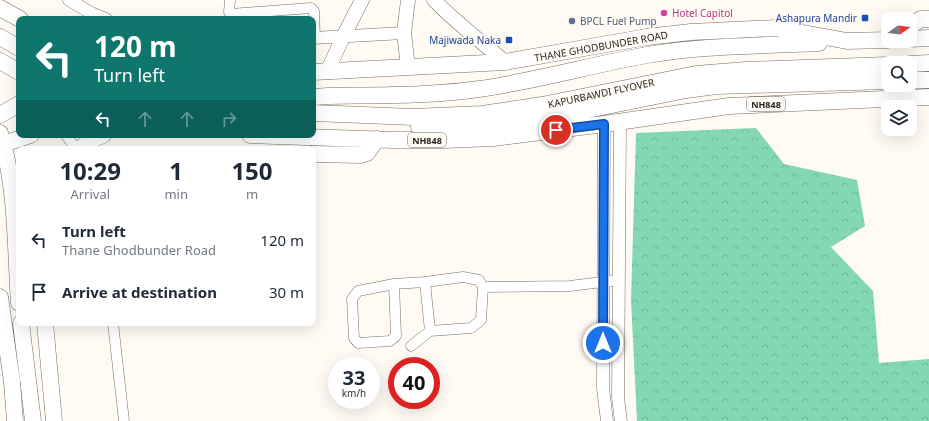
<!DOCTYPE html>
<style>
:root{--surface:#fff;--page:#f2f2f3;--text:#1f2937;--muted:#747a83}
body{margin:0;font-family:"Noto Sans",sans-serif;background:var(--page);color:var(--text);height:100vh;display:flex;flex-direction:column;font-size:15px;white-space:nowrap}
*{box-sizing:border-box;margin:0}
p{font-size:13px;color:var(--muted)}
.icon{flex:none;width:22px;height:22px;fill:none;stroke:currentColor;stroke-width:2;stroke-linecap:round;stroke-linejoin:round}
.map{position:relative;flex:1;overflow:hidden}
.drawer{position:absolute;left:16px;top:146px;width:300px;height:180px;display:flex;flex-direction:column;background:var(--surface);border-radius:8px;box-shadow:0 4px 16px #0002}
.drawer>*{flex:none}
.top-card{position:absolute;left:16px;top:16px;width:300px;height:122px;border-radius:8px;box-shadow:0 4px 16px #0002;background:#0f766e;color:#fff;overflow:hidden}
.needle{width:26px;rotate:75deg}
.tools{position:absolute;left:881px;top:12px;display:grid;gap:8px}
.tools a{display:grid;place-items:center;width:36px;height:36px;border-radius:8px;background:var(--surface);box-shadow:0 4px 16px #0002;font-size:20px}
.speed{position:absolute;left:328px;top:357px;display:flex;gap:8px;font-size:20px;font-weight:700;text-align:center}
.speed>*{display:grid;place-content:center;width:52px;height:52px;border-radius:50%;background:var(--surface);box-shadow:0 4px 16px #0002;line-height:1}
.speed small{font-size:10px;font-weight:400}
.speed .limit{border:6px solid #d22;background:#fff;color:#111}
.pin{position:absolute;display:grid;place-items:center;width:34px;height:34px;color:#fff;margin:-17px;border:2px solid #fff;border-radius:50%;box-shadow:0 1px 4px #0007}
.me{position:absolute;width:44px;margin:-22px;rotate:0deg;stroke-linejoin:round;filter:drop-shadow(0 0 3px #0008)}
.turn{display:flex;align-items:center;gap:14px;height:84px;padding:0 12px;font-size:18px}
.turn .icon{width:52px;height:52px;stroke-width:2.5}
.turn b{display:block;font-size:28px;line-height:34px}
.lanes{display:flex;align-items:center;height:38px;padding:0 12px;background:#0003;justify-content:center;gap:20px;direction:ltr}
.lanes .off{opacity:.35}
.eta{display:flex;justify-content:space-evenly;align-items:center;height:68px;text-align:center}
.eta b{font-size:24px;font-weight:700;line-height:28px}
ul{padding:0;list-style:none}
li{display:flex;align-items:center;gap:12px;height:52px;padding:0 12px}
li div{flex:1}
li b{display:block;font-size:15px}
li em{font-style:normal}
.map>svg:first-child{display:block}
</style>
<div class="map">
<svg width="929" height="421" viewBox="0 0 929 421">
<defs>
<pattern id="forest-crowns" width="20" height="18" patternUnits="userSpaceOnUse"><rect width="20" height="18" fill="#83d8b3"/><path d="M2 6a3 3 0 1 1 6 0M12 15a3 3 0 1 1 6 0" fill="none" stroke="#71b99a"/></pattern>
</defs>
<rect width="100%" height="100%" fill="#fffaf4"/>
<!-- forest -->
<path fill="url(#forest-crowns)" d="M 756,128 L 784,164 L 857,180 L 865,226 L 831,247 L 873,291 L 879,363 L 929,359 L 929,421 L 637,421 L 631,300 L 636,133 Z"/>
<g fill="none" stroke-linecap="round" stroke-linejoin="round">
<defs>
<path id="minor" d="M 230,0 L 229,12 L 231,14 L 311,8 L 314,11 L 315,38
M 66,135 L 76,149
M 394,284 L 396,336 L 390,341 L 358,343 L 354,338 L 352,299 L 358,291 L 394,284 L 425,282
M 483,287 L 481,320 L 471,328 L 430,331 L 425,282 L 463,277 L 479,280 L 483,287 L 570,286 L 618,280
M 113,323 L 124,421
M 411,346 L 430,331"/>
<path id="tertiary" d="M 69,0 L 91,13 L 106,19
M 313,38 L 404,33
M 620,122 L 618,398 L 621,421
M 604,124 L 603,388 L 607,421"/>
<path id="secondary" d="M 408,0 L 404,33 L 408,67
M 434,0 C 456,23 481,41 505,62
M 327,72 L 343,37 L 362,0"/>
<path id="primary" d="M 910,26 L 921,19 L 929,19"/>
<path id="trunk" d="M 0,8 L 20,19
M 0,37 L 19,48
M 910,39 L 929,38
M 0,61 L 19,72
M 910,64 L 929,63
M 313,72 L 505,62 L 647,37 L 691,32 L 776,28 L 847,41 L 888,40
M 910,80 L 929,80
M 313,97 L 328,96 C 379,95 429,96 479,89 C 536,81 591,65 647,55 C 704,45 762,46 819,43
M 313,113 L 413,117 L 482,114 L 542,105 L 696,74 L 746,70 L 888,65
M 0,115 L 19,104
M 419,127 L 498,125 L 523,123 L 686,90 L 716,86 L 888,81
M 0,133 C 17,187 15,246 19,303
M 250,135 L 393,140 L 444,140 L 493,138 L 604,124 L 729,106 L 929,97
M 0,145 L 31,135
M 80,149 L 91,140 L 103,135
M 313,154 L 361,155 L 367,153 L 377,139
M 0,297 L 12,382
M 21,323 L 33,421
M 45,323 L 54,421"/>
</defs>
<!-- minor casing -->
<use href="#minor" stroke="#796e61" stroke-width="11"/>
<!-- tertiary casing -->
<use href="#tertiary" stroke="#796e61" stroke-width="13"/>
<!-- secondary casing -->
<use href="#secondary" stroke="#796e61" stroke-width="15"/>
<!-- primary casing -->
<use href="#primary" stroke="#796e61" stroke-width="17"/>
<!-- trunk casing -->
<use href="#trunk" stroke="#796e61" stroke-width="17"/>
<!-- minor -->
<use href="#minor" stroke="#fff" stroke-width="10"/>
<!-- tertiary -->
<use href="#tertiary" stroke="#fff" stroke-width="12"/>
<!-- secondary -->
<use href="#secondary" stroke="#fff" stroke-width="14"/>
<!-- primary -->
<use href="#primary" stroke="#fff" stroke-width="16"/>
<!-- trunk -->
<use href="#trunk" stroke="#fff" stroke-width="16"/>
<defs>
<path id="trunk-bridge" d="M 12,382 L 15,421"/>
</defs>
<!-- trunk-bridge casing -->
<use href="#trunk-bridge" stroke="#796e61" stroke-width="17" stroke-linecap="butt"/>
<!-- trunk-bridge -->
<use href="#trunk-bridge" stroke="#fff" stroke-width="16"/>
</g>
<g fill="none" stroke-linecap="round" stroke-linejoin="round">
<defs>
<path id="route" d="M 556,130 L 604,124 L 603,343"/>
</defs>
<!-- route casing -->
<use href="#route" stroke="#114b97" stroke-width="10"/>
<!-- route -->
<use href="#route" stroke="#1a73e8" stroke-width="7"/>
</g>
<!-- markers -->
<circle fill="#d1479c" stroke="#fffaf4" stroke-width="1.5" cx="664" cy="13" r="4"/>
<g fill="#1a4fb4" stroke="#fffaf4" stroke-width="1.5">
<rect x="861" y="14" width="8" height="8" rx="2"/>
<rect x="505" y="36" width="8" height="8" rx="2"/>
</g>
<circle fill="#5c6f8a" stroke="#fffaf4" stroke-width="1.5" cx="572" cy="21" r="4"/>
<g text-anchor="middle" dominant-baseline="central" stroke-width="4" stroke-linejoin="round" paint-order="stroke">
<!-- shield labels -->
<g fill="#fffaf4" stroke="#69645e" stroke-width="1">
<rect x="747" y="97" width="38" height="14" rx="3"/>
<rect x="408" y="133" width="38" height="14" rx="3"/>
</g>
<g font-size="9" font-weight="bold" fill="#29241e">
<text x="766" y="104">NH848</text>
<text x="427" y="140">NH848</text>
</g>
<!-- hotel labels -->
<g font-size="10" fill="#b23c85" stroke="#fffaf4" text-anchor="start">
<text x="672" y="13">Hotel Capitol</text>
</g>
<!-- transit labels -->
<g font-size="10" fill="#164399" stroke="#fffaf4" text-anchor="end">
<text x="857" y="18">Ashapura Mandir</text>
<text x="501" y="40">Majiwada Naka</text>
</g>
<!-- service labels -->
<g font-size="10" fill="#4e5e75" stroke="#fffaf4" text-anchor="start">
<text x="580" y="21">BPCL Fuel Pump</text>
</g>
<!-- street labels -->
<g font-size="10" fill="#29241e" stroke="#fffaf4">
<text transform="translate(601 46) rotate(-10)">THANE GHODBUNDER ROAD</text>
<text transform="translate(601 93) rotate(-12)">KAPURBAWDI FLYOVER</text>
</g>
</g>
</svg>
<div class="tools">
<a><svg class="needle" viewBox="-14 -14 28 28"><path d="M0-13l5 13h-10z" fill="#e53935"/><path d="M0 13l5-13h-10z" fill="#747a83"/></svg></a>
<a><svg class="icon" aria-label="search" viewBox="0 0 24 24"><circle cx="10" cy="10" r="6"/><path d="M15 15l6 6"/></svg></a>
<a><svg class="icon" aria-label="layers" viewBox="0 0 24 24"><path d="M12 4l9 5-9 5-9-5zM3 14l9 5 9-5"/></svg></a>
</div>
<div class="speed"><div>33<small>km/h</small></div><div class="limit">40</div></div>
<div class="pin" style="left:556px;top:130px;background:#d93025"><svg class="icon" aria-label="arrive" viewBox="0 0 24 24"><path d="M6 21V4h12l-3 4 3 4H6"/></svg></div>
<svg class="me" style="left:603px;top:343px" viewBox="-20 -20 40 40"><circle r="17" fill="#1a73e8" stroke="#fff" stroke-width="3"/><path d="M0-11L8 9 0 5-8 9z" fill="#fff"/></svg>
<div class="top-card">
<div class="turn"><svg class="icon" aria-label="left" viewBox="0 0 24 24"><path d="M17 20v-9H6M10 6l-5 5 5 5"/></svg><div><b>120 m</b>Turn left</div></div>
<div class="lanes"><svg class="icon" aria-label="left" viewBox="0 0 24 24"><path d="M17 20v-9H6M10 6l-5 5 5 5"/></svg><svg class="icon off" aria-label="ahead" viewBox="0 0 24 24"><path d="M12 20V5M6 11l6-6 6 6"/></svg><svg class="icon off" aria-label="ahead" viewBox="0 0 24 24"><path d="M12 20V5M6 11l6-6 6 6"/></svg><svg class="icon off" aria-label="right" viewBox="0 0 24 24"><path d="M7 20v-9h11M14 6l5 5-5 5"/></svg></div>
</div>
<section class="drawer">
<div class="eta">
<div><b>10:29</b><p>Arrival</p></div>
<div><b>1</b><p>min</p></div>
<div><b>150</b><p>m</p></div>
</div>
<ul>
<li><svg class="icon" aria-label="left" viewBox="0 0 24 24"><path d="M17 20v-9H6M10 6l-5 5 5 5"/></svg><div><b>Turn left</b><p>Thane Ghodbunder Road</p></div><em>120 m</em></li>
<li><svg class="icon" aria-label="arrive" viewBox="0 0 24 24"><path d="M6 21V4h12l-3 4 3 4H6"/></svg><div><b>Arrive at destination</b></div><em>30 m</em></li>
</ul>
</section>
</div>
